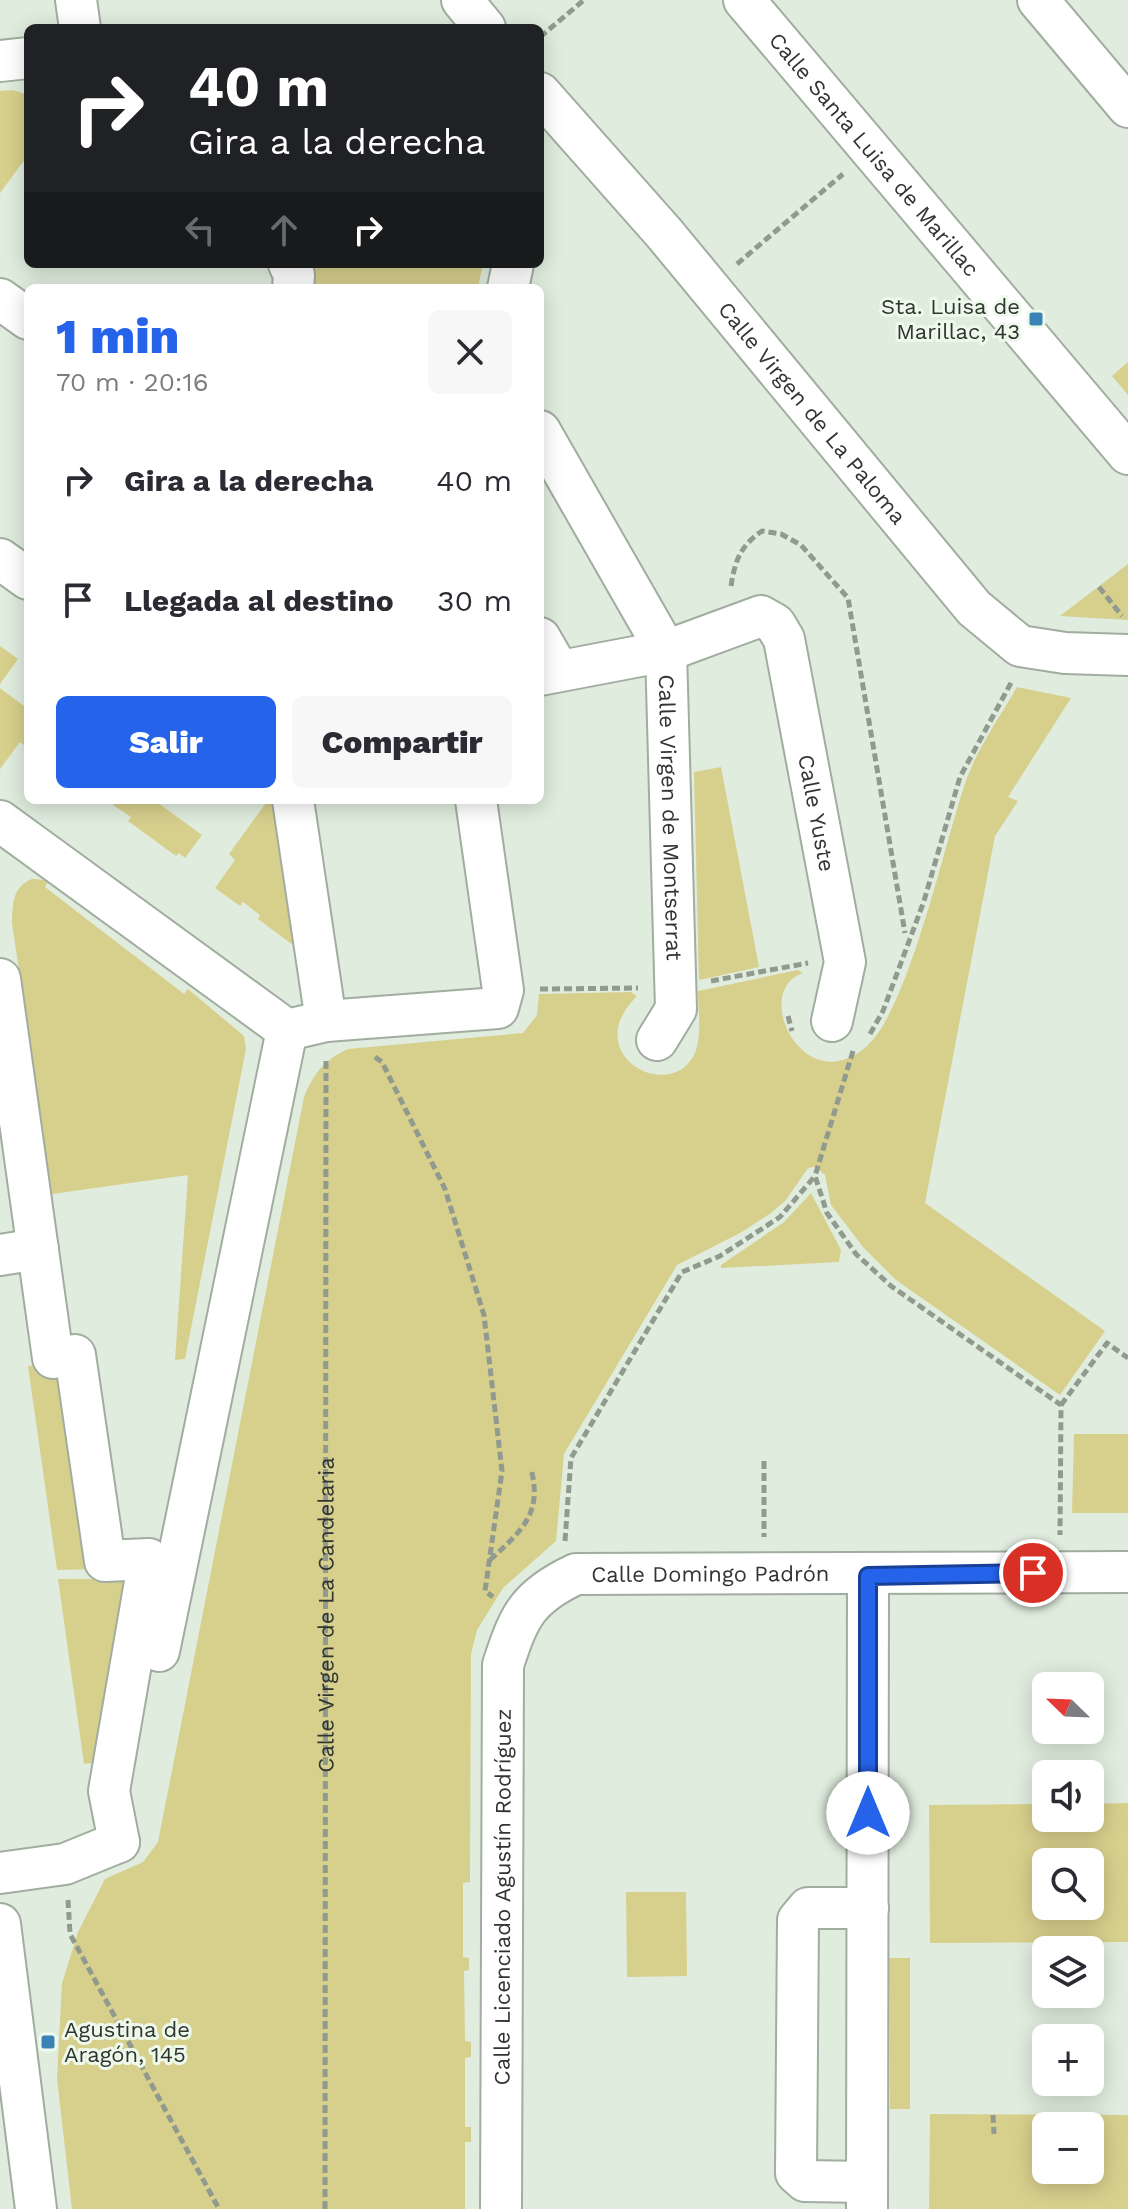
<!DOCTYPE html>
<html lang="es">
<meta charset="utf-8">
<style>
:root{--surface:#fff;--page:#f7f7f7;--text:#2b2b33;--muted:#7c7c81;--accent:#2563eb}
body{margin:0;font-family:"Work Sans",sans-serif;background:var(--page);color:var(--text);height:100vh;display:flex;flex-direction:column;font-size:30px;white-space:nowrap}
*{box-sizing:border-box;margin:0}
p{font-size:26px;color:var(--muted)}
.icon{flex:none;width:44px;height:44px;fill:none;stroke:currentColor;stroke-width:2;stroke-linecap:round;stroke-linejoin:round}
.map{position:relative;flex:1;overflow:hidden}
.side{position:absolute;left:24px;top:284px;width:520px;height:520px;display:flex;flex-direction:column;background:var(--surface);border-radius:12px;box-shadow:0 4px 20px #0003}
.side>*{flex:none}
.top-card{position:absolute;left:24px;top:24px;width:520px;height:244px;border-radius:12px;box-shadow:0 4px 20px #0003;background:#202124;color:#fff;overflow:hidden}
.needle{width:52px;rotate:293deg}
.controls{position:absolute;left:1032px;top:1672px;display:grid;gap:16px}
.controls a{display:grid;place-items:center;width:72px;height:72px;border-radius:12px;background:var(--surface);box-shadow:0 4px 20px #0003;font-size:40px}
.pin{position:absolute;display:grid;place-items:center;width:68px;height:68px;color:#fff;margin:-34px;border:4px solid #fff;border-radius:50%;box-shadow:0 2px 8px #0007}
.me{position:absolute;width:88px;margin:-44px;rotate:0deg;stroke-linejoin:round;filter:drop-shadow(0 0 6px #0008)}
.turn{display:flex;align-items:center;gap:28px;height:168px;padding:0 32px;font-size:36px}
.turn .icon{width:104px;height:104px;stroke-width:2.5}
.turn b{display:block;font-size:56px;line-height:68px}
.lanes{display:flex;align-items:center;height:76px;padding:0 32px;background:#0003;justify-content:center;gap:40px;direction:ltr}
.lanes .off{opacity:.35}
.round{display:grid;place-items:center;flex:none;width:84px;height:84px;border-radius:12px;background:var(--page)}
.overview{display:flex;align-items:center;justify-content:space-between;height:136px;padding:0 32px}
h1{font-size:48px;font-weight:800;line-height:60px;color:var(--accent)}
.primary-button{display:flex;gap:16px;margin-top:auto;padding:16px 32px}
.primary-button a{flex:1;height:92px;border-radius:12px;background:var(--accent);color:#fff;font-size:32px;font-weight:800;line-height:92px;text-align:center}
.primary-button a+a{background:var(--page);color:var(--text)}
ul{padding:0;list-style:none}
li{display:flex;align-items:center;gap:24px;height:120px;padding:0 32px}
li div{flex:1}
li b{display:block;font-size:30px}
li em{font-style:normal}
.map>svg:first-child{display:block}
</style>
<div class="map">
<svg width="1128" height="2209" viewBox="0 0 1128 2209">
<rect width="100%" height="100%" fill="#e0edde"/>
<!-- green -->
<path fill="#d7cf8c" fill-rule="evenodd" d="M 13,90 L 28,95 L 28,155 L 0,193 L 0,91 Z
M 315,264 L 483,264 L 478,288 L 315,288 Z
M 1128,362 L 1128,395 L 1112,376 Z
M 1128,564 L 1128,620 L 1060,616 Z
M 0,646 L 18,659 L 0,684 Z
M 1017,687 L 1071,698 L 1008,797 L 1018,801 L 995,836 L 925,1203 L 1105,1331 L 1060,1395 L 896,1280 L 863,1247 L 831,1205 L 825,1175 L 815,1167 L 808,1168 L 786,1200 L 771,1213 L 742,1232 L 677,1265 L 564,1454 L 556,1541 L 503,1588 L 477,1630 L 471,1654 L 470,1882 L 463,1883 L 463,1957 L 469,1958 L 469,1970 L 464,1971 L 465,2041 L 471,2042 L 471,2057 L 465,2058 L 465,2127 L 471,2127 L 471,2142 L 465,2142 L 465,2209 L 72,2209 L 57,2079 L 62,1983 L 78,1932 L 105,1879 L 143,1862 L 158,1842 L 304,1097 C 314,1073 324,1060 348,1049 L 523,1033 L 537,1015 L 539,994 L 631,992 L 637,996 C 577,1055 672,1105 695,1053 C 702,1036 698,1009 698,991 L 798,970 L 803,973 C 750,991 804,1102 867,1046 C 910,1007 945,839 967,778 C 979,746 1000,717 1017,687 Z
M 0,688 L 28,709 L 28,748 L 20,742 L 0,769 Z
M 721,767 L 759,967 L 699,980 L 694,772 Z
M 117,800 L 154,800 L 202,835 L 185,858 L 179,853 L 176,856 L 128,821 L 131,817 L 113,805 Z
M 268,800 L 272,800 L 293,945 L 258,919 L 260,915 L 243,902 L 240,906 L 215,888 L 235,860 L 229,854 Z
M 32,879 L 49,880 L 45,887 L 184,994 L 188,989 L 244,1036 L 246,1049 L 185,1359 L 175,1360 L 188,1175 L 52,1194 L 12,923 C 13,904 12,887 32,879 Z
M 811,1193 L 841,1250 L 839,1262 L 721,1268 L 721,1265 L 784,1222 Z
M 81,1360 L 108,1548 L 141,1568 L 57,1570 L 28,1366 Z
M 1074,1434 L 1128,1434 L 1128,1513 L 1072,1513 Z
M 58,1579 L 139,1579 L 106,1761 L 84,1764 Z
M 1128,1803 L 1128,1942 L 930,1943 L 929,1805 L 1046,1804 L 1046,1818 L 1090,1818 L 1090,1804 ZM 1046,1862 L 1090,1862 L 1090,1906 L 1046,1906 Z
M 626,1892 L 686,1892 L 687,1976 L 627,1977 Z
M 889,1958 L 910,1958 L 910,2109 L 890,2109 Z
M 930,2114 L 1128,2115 L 1128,2209 L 929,2209 ZM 1046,2126 L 1090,2126 L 1090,2170 L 1046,2170 Z"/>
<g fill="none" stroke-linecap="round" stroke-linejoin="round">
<defs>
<g id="minor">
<path d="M 76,0 L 80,28"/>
<path d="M 462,0 L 485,28"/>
<path id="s2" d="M 744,0 L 1128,454"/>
<path d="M 1038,0 L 1128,107"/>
<path d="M 0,61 L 28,58"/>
<path id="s3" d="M 540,93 L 664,233 L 974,608 L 1020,646 L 1065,653 L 1128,655"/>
<path d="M 289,264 L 294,275 L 293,288"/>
<path d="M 508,288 L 513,264"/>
<path d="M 0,299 L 28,319"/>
<path id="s4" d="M 540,431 L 666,651 L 676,1009 L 657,1040"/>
<path d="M 0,559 L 28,579"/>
<path d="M 540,638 L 559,671"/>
<path id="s5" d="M 540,675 L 666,651 L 761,616 L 775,624 L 784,639 L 845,962 L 832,1021"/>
<path d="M 293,800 L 326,1021"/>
<path d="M 0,821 L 287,1030 L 326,1021 L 498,1008 L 503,990 L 476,800"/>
<path d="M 0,979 L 53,1358 L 75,1355 L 105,1561 L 149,1559 L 109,1791 L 119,1842"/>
<path d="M 0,1255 L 38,1249"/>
<path d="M 159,1651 L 287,1030"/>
<path d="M 0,1873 L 65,1864 L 119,1842"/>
<path d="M 0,1924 L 36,2209"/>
<path d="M 867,2182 L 805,2181 L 796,2173 L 798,1920 L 808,1908 L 868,1908"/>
<path id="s6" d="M 501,2209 L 503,1665 C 519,1616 527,1597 576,1574 L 1128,1572"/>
<path d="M 867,2209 L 868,1576"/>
</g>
</defs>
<!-- minor casing -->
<use href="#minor" stroke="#a0ad9f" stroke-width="44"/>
<!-- path -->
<g stroke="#919a8f" stroke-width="5" stroke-dasharray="8 4" stroke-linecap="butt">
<path d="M 540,37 L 584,0"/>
<path d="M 737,264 L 843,174"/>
<path d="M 731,586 C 735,561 740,546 762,531 L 781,534 L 801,545 L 848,598 L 905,933"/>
<path d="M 1099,587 L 1122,616"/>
<path d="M 711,981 L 808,963"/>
<path d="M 540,989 L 638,988"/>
<path d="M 788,1016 L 792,1031"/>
<path d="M 870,1034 L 883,1011 L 924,901 L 960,777 L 1012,681"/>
<path d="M 853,1051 L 815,1176 L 827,1213 L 856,1254 L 891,1286 L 1061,1405 L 1060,1535"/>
<path d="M 375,1057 L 382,1062 L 445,1189 L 484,1315 L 502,1471 L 485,1591 L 493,1597"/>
<path d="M 1061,1405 L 1107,1343 L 1128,1358"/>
<path d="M 764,1461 L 764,1537"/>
<path d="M 565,1541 L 571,1458 L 682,1272 L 720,1256 L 780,1217 L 815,1176"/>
<path d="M 490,1560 C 521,1531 543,1514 531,1469"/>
<path d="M 68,1900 L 70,1934 L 219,2209"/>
<path d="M 993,2115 L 994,2134"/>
<path id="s1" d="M 325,2209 L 326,1058"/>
</g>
<!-- minor -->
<use href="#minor" stroke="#fff" stroke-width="40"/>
</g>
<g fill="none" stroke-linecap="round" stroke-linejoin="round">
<defs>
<path id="route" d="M 868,1813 L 868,1576 L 1033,1573"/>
</defs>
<!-- route casing -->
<use href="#route" stroke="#184099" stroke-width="20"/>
<!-- route -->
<use href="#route" stroke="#2563eb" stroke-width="14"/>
</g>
<!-- markers -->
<g fill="#3b83b7" stroke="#edfaeb" stroke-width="3">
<rect x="1028" y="311" width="16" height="16" rx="4"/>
<rect x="40" y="2034" width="16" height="16" rx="4"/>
</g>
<g text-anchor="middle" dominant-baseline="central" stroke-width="6" stroke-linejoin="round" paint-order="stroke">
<!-- street labels -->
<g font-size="22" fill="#303530" stroke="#edfaeb">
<text stroke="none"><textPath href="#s2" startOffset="202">Calle Santa Luisa de Marillac</textPath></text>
<text stroke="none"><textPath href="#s3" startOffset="420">Calle Virgen de La Paloma</textPath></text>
<text stroke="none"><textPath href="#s5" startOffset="440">Calle Yuste</textPath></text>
<text stroke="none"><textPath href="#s4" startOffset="420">Calle Virgen de Montserrat</textPath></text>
<text stroke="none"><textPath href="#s6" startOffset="800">Calle Domingo Padrón</textPath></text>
<text stroke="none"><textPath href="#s1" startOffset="594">Calle Virgen de La Candelaria</textPath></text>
<text stroke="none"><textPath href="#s6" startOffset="312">Calle Licenciado Agustín Rodríguez</textPath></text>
</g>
<!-- poi labels -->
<g font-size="22" fill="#303530" stroke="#edfaeb" text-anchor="end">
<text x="1020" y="306">Sta. Luisa de<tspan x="1020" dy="25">Marillac, 43</tspan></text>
<text x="64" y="2029" text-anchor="start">Agustina de<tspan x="64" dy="25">Aragón, 145</tspan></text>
</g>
</g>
</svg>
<div class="controls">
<a><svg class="needle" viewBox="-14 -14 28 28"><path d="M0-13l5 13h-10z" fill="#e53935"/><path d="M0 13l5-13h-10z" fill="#7c7c81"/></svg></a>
<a><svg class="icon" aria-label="sound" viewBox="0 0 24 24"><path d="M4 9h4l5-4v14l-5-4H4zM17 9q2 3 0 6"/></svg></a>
<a><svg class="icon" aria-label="search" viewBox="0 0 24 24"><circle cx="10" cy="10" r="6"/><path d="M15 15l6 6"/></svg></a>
<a><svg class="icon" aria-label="layers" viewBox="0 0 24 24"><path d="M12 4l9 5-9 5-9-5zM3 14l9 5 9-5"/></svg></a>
<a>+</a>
<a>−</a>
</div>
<div class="pin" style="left:1033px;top:1573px;background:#d93025"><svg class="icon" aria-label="arrive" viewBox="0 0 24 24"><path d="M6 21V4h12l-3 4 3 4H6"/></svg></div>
<svg class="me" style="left:868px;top:1813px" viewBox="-20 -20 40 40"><circle r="19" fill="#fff"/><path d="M0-13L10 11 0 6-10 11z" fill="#2563eb"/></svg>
<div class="top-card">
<div class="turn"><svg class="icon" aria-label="right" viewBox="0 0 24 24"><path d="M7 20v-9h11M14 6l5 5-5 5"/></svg><div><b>40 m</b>Gira a la derecha</div></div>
<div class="lanes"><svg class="icon off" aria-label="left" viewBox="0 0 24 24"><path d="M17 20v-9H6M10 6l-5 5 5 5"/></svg><svg class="icon off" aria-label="ahead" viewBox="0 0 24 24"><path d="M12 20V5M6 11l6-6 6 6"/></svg><svg class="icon" aria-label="right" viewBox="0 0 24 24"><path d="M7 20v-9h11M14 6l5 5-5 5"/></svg></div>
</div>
<section class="side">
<div class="overview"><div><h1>1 min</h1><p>70 m · 20:16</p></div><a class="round"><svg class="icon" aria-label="close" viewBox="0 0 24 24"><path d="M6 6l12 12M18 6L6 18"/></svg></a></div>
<ul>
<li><svg class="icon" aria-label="right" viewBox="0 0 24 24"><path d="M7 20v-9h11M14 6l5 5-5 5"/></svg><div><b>Gira a la derecha</b></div><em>40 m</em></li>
<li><svg class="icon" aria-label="arrive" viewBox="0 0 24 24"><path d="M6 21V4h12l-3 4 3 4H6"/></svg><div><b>Llegada al destino</b></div><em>30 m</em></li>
</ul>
<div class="primary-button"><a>Salir</a><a>Compartir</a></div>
</section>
</div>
